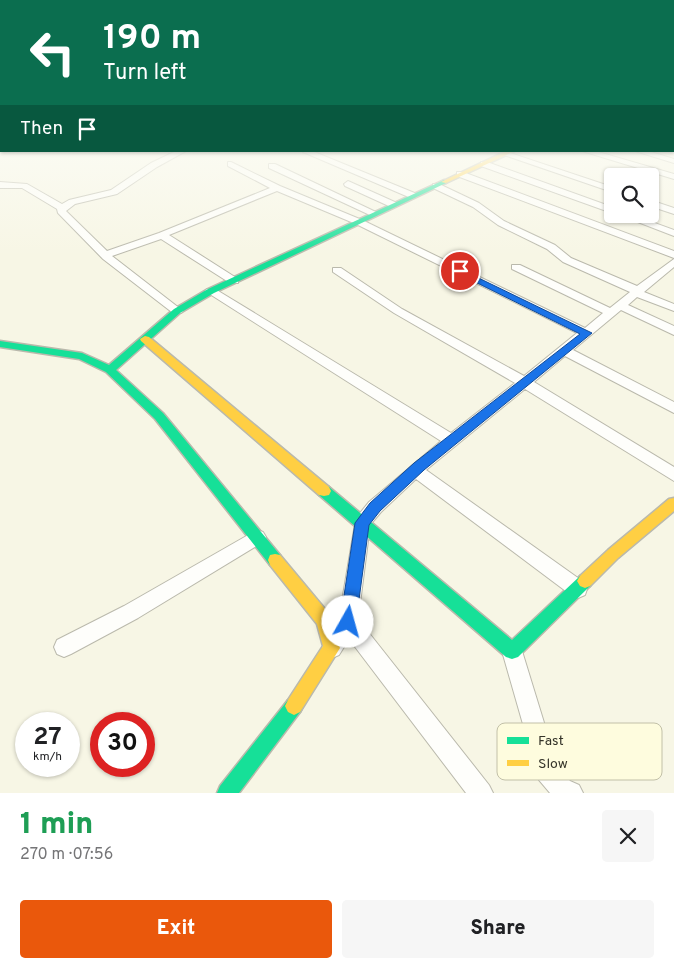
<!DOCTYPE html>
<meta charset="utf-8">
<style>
:root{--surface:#fff;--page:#f6f6f6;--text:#202124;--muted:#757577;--accent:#ea580c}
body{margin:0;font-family:Overpass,sans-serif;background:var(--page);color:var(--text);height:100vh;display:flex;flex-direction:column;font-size:19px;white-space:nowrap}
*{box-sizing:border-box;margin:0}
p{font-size:16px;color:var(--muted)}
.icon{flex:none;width:28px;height:28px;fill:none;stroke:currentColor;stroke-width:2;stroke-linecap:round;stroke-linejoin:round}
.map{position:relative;height:793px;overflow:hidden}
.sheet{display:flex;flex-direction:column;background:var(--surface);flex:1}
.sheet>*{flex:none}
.top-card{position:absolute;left:0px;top:0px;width:675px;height:152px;box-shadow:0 1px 4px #0004;background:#0b6e4f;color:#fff;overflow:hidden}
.tools{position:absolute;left:604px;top:168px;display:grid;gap:10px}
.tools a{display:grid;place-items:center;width:55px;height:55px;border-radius:5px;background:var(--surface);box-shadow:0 1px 4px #0004;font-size:25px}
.speed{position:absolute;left:15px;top:712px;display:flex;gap:10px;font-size:25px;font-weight:700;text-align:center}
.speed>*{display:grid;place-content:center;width:65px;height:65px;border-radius:50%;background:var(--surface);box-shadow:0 1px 4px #0004;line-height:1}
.speed small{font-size:12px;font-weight:400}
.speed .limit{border:8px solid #d22;background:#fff;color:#111}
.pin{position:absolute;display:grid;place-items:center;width:42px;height:42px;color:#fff;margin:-21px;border:2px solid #fff;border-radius:50%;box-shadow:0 1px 5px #0007}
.me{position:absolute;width:55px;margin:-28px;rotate:7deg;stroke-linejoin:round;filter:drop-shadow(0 0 4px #0008)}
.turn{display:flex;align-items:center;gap:18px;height:105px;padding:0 20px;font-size:22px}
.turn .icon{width:65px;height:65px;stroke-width:2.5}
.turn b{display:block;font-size:35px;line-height:42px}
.then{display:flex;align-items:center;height:48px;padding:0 20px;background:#0003;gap:10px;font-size:19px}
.round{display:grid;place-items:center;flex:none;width:52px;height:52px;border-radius:5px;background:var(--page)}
.head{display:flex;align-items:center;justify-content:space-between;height:85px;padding:0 20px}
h1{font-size:30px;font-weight:800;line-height:38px;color:#1e9e55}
.primary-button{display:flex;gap:10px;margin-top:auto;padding:10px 20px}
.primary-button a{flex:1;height:58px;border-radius:5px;background:var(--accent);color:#fff;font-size:20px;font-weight:800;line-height:58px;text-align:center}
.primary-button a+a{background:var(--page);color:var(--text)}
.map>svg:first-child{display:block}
</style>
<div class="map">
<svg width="674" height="793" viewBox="0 0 674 793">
<rect width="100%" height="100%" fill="#f7f6e5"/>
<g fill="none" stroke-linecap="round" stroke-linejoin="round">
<defs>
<path id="street" d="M 176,151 L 186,151 L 157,167 L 117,194 L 75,204 L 66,211 L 107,251 L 159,233 L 270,188 L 228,166 L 228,162 L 231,162 L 280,186 L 362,220 L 585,328 L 603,313 L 512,269 L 512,265 L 520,265 L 610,308 L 630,292 L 563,262 L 547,249 L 498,225 L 473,207 L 433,188 L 433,184 L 439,184 L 479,203 L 504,221 L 555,245 L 571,258 L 637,286 L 674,259 L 674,267 L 644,292 L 674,304 L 674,311 L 637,297 L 628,305 L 674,326 L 674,335 L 621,310 L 573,350 L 674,402 L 674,413 L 565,356 L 534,382 L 674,467 L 674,481 L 525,389 L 426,470 L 585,583 L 587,589 L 585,595 L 578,598 L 571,595 L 416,479 L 381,512 L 370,525 L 358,619 L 489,785 L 493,793 L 466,793 L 349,639 L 339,655 L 332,658 L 325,655 L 322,648 L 339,619 L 356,518 L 369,502 L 441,441 L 205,291 L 207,289 L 215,289 L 451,433 L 515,383 L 394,313 L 333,272 L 333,268 L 341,268 L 402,309 L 524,376 L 577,333 L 356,224 L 277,191 L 169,235 L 238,279 L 238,283 L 230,283 L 161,239 L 112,256 L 183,311 L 181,313 L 173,313 L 103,259 L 58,213 L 57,209 L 22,188 L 0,188 L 0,182 L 27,184 L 62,204 L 69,200 L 111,190 L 151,163 Z
M 312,151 L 417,194 L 418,196 L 411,198 L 303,152 Z
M 504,151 L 612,187 L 612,192 L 504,155 Z
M 582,151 L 595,151 L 674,174 L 674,179 Z
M 635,151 L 648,151 L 674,159 L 674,163 Z
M 481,162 L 487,162 L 612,207 L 612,213 L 481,166 Z
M 269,164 L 275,164 L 380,214 L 372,216 L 269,168 Z
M 457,172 L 463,172 L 674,251 L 674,258 L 457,176 Z
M 348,181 L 397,203 L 398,205 L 391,207 L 345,186 L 344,184 Z
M 650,200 L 674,208 L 674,214 L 650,206 Z
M 617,214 L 630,214 L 674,230 L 674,236 Z
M 257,530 L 263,532 L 266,537 L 263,542 L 138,618 L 71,654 L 64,657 L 57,654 L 54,647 L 57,640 L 124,606 Z
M 512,641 L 519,644 L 522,651 L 557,765 L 570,781 L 579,785 L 583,793 L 550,793 L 539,780 L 502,651 L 505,644 Z"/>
<path id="fast" d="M 444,180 L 447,182 L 446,183 L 214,293 L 180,313 L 116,370 L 163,413 L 280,555 L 282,560 L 280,565 L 275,566 L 270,565 L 155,419 L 106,372 L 79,359 L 0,347 L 0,341 L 82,353 L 109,365 L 174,309 L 208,289 Z
M 324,486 L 329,487 L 512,640 L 580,576 L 585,574 L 590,576 L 593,581 L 590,586 L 518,657 L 512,659 L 506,657 L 319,495 L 317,491 L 319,487 Z
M 294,697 L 300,700 L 303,706 L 300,712 L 239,793 L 217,793 L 220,786 L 288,700 Z"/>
<path id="slow" d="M 506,151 L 515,151 L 446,183 L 441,182 Z
M 145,336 L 149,337 L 329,487 L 331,491 L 329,495 L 324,496 L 319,495 L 141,341 L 140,339 Z
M 674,498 L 674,511 L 618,558 L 590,586 L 585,588 L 580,586 L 577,581 L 580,576 L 608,550 L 669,499 Z
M 275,554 L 280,555 L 330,615 L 340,648 L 300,712 L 294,715 L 288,712 L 285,706 L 288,700 L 323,646 L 317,624 L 270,565 L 268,560 L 270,555 Z"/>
</defs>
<!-- street casing -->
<use href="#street" stroke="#bab9ac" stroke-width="2"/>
<!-- fast casing -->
<use href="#fast" stroke="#bab9ac" stroke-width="3"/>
<!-- slow casing -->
<use href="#slow" stroke="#bab9ac" stroke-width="3"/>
<!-- street -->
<use href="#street" fill="#fefefb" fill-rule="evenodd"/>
<!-- fast -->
<use href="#fast" fill="#16e098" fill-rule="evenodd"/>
<!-- slow -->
<use href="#slow" fill="#ffcf43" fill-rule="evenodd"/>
</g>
<!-- sky -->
<linearGradient id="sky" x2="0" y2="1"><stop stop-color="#97c4da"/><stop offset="0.56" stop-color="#fbfbf3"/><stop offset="1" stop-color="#fbfbf3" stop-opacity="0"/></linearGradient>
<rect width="674" height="255" fill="url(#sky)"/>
<!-- route -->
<path fill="#1a73e8" stroke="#114b97" d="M 460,269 L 592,333 L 424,470 L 380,511 L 369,525 L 356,622 L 353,627 L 348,630 L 342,627 L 340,622 L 355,523 L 370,503 L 414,463 L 580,334 L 457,273 L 456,271 Z"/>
<!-- legend -->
<rect x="497" y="723" width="165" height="57" rx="8" fill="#fefcde" stroke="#c2c0a8" stroke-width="1"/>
<rect x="507" y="737" width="22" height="7" fill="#16e098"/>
<rect x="507" y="760" width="22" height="6" fill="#ffcf43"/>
<g font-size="14" fill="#353429">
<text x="538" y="745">Fast</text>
<text x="538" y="768">Slow</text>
</g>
</svg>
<div class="tools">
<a><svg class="icon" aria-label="search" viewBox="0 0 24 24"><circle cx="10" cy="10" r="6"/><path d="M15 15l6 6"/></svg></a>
</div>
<div class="speed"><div>27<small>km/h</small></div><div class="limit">30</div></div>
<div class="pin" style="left:460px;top:271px;background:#d93025"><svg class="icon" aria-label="arrive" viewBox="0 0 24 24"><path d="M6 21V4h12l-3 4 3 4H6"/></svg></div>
<svg class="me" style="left:348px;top:622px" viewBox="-20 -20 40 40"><circle r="19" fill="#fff"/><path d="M0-13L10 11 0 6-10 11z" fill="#1a73e8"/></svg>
<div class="top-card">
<div class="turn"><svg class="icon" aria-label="left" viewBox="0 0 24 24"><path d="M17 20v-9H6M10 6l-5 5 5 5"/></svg><div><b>190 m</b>Turn left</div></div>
<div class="then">Then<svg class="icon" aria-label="arrive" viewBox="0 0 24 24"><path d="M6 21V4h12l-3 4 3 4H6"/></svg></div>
</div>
</div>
<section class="sheet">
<div class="head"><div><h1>1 min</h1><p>270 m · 07:56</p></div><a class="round"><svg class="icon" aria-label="close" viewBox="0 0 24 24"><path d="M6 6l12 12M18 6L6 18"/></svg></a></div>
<div class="primary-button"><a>Exit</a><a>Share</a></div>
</section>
